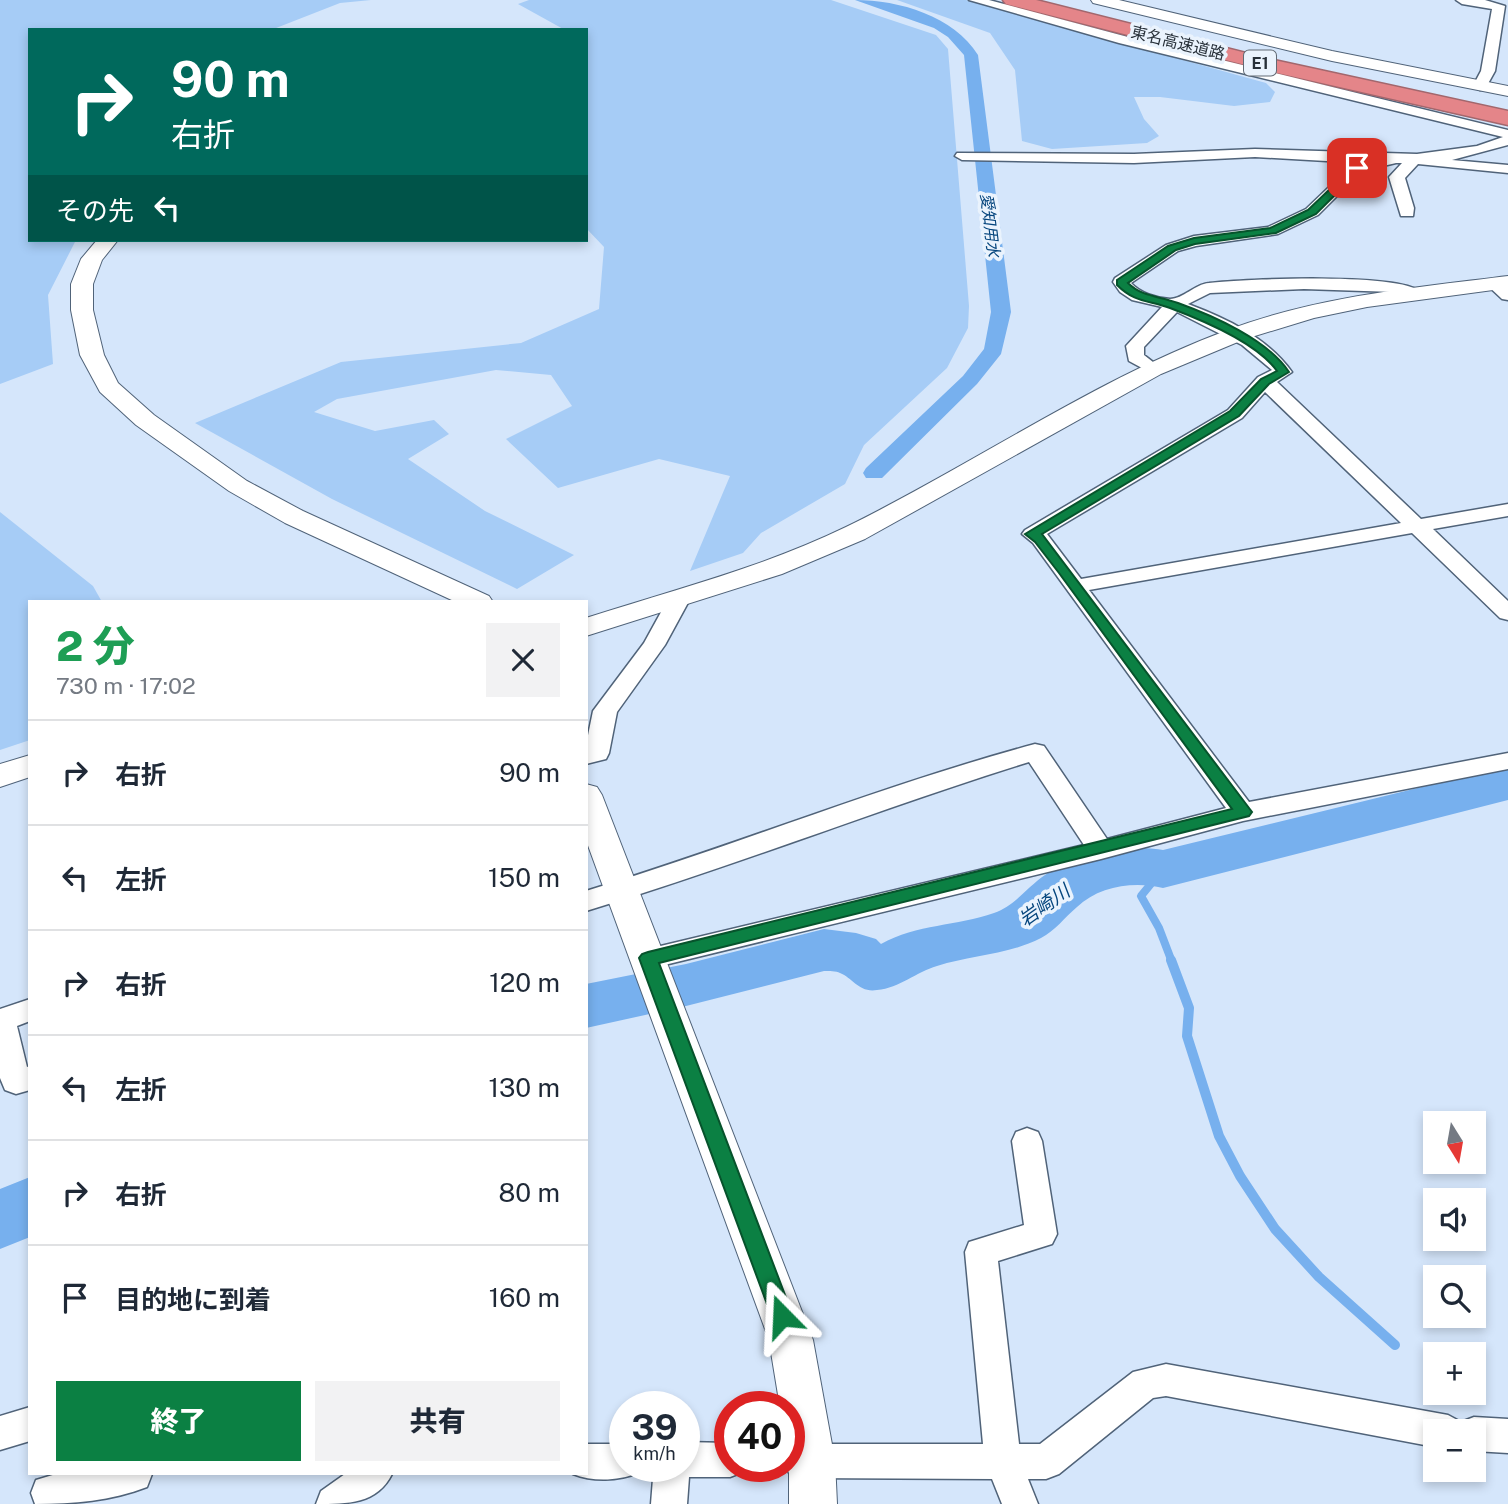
<!DOCTYPE html>
<html lang="ja">
<meta charset="utf-8">
<style>
:root{--surface:#fff;--page:#f2f2f3;--text:#1f2937;--muted:#747a83;--line:#e0e1e3;--accent:#0b8043}
body{margin:0;font-family:"Public Sans","Noto Sans JP",sans-serif;background:var(--page);color:var(--text);height:100vh;display:flex;flex-direction:column;font-size:26px;white-space:nowrap}
*{box-sizing:border-box;margin:0}
p{font-size:23px;color:var(--muted)}
.icon{flex:none;width:38px;height:38px;fill:none;stroke:currentColor;stroke-width:2;stroke-linecap:round;stroke-linejoin:round}
.map{position:relative;flex:1;overflow:hidden}
.drawer{position:absolute;left:28px;top:600px;width:560px;height:875px;display:flex;flex-direction:column;background:var(--surface);border-radius:0px;box-shadow:0 4px 10px #0003}
.drawer>*{flex:none}
.banner{position:absolute;left:28px;top:28px;width:560px;height:214px;border-radius:0px;box-shadow:0 4px 10px #0003;background:#00695c;color:#fff;overflow:hidden}
.needle{width:46px;rotate:169deg}
.tools{position:absolute;left:1423px;top:1111px;display:grid;gap:14px}
.tools a{display:grid;place-items:center;width:63px;height:63px;border-radius:0px;background:var(--surface);box-shadow:0 4px 10px #0003;font-size:35px}
.speed{position:absolute;left:609px;top:1391px;display:flex;gap:14px;font-size:35px;font-weight:700;text-align:center}
.speed>*{display:grid;place-content:center;width:91px;height:91px;border-radius:50%;background:var(--surface);box-shadow:0 4px 10px #0003;line-height:1}
.speed small{font-size:18px;font-weight:400}
.speed .limit{border:10px solid #d22;background:#fff;color:#111}
.pin{position:absolute;display:grid;place-items:center;width:60px;height:60px;color:#fff;margin:-30px;border-radius:14px;box-shadow:0 4px 10px #0006}
.me{position:absolute;width:77px;margin:-38px;rotate:339deg;stroke-linejoin:round;filter:drop-shadow(0 0 5px #0008)}
.turn{display:flex;align-items:center;gap:24px;height:147px;padding:0 28px;font-size:32px}
.turn .icon{width:91px;height:91px;stroke-width:2.5}
.turn b{display:block;font-size:49px;line-height:60px}
.then{display:flex;align-items:center;height:66px;padding:0 28px;background:#0003;gap:14px;font-size:26px}
.round{display:grid;place-items:center;flex:none;width:74px;height:74px;border-radius:0px;background:var(--page)}
.head{display:flex;align-items:center;justify-content:space-between;height:119px;padding:0 28px}
h1{font-size:42px;font-weight:800;line-height:52px;color:#1e9e55}
.button{display:flex;gap:14px;margin-top:auto;padding:14px 28px}
.button a{flex:1;height:80px;border-radius:0px;background:var(--accent);color:#fff;font-size:28px;font-weight:800;line-height:80px;text-align:center}
.button a+a{background:var(--page);color:var(--text)}
ul{padding:0;list-style:none}
li{display:flex;align-items:center;gap:21px;height:105px;padding:0 28px;border-top:2px solid var(--line)}
li div{flex:1}
li b{display:block;font-size:26px}
li em{font-style:normal}
.map>svg:first-child{display:block}
</style>
<div class="map">
<svg width="1508" height="1504" viewBox="0 0 1508 1504">
<rect width="100%" height="100%" fill="#d5e6fb"/>
<!-- green -->
<path fill="#a6ccf6" d="M 0,0 L 371,0 L 340,3 L 271,30 L 30,30 L 30,240 L 76,240 L 48,295 L 53,364 L 0,384 Z
M 529,0 L 831,0 L 936,35 L 948,49 L 969,306 L 968,328 L 947,368 L 864,445 L 845,484 L 761,533 L 743,553 L 690,571 L 730,476 L 659,459 L 558,488 L 506,439 L 572,406 L 551,375 L 496,370 L 337,399 L 314,412 L 375,431 L 434,420 L 449,434 L 408,459 L 485,511 L 574,555 L 517,589 L 332,499 L 195,423 L 341,362 L 521,343 L 599,309 L 604,247 L 586,228 L 586,30 L 565,30 L 518,4 Z
M 897,0 L 966,0 L 1266,83 L 1275,92 L 1270,102 L 1234,106 L 1160,97 L 1134,97 L 1144,119 L 1159,136 L 1147,143 L 1052,149 L 1022,141 L 1015,70 L 990,33 Z
M 0,512 L 93,586 L 102,602 L 30,602 L 30,740 L 0,750 Z"/>
<g fill="none" stroke-linecap="round" stroke-linejoin="round">
<!-- stream-far1 -->
<path stroke="#77b0ee" stroke-width="8" d="M 1163,869 L 1141,896 L 1159,928 L 1172,962"/>
<!-- stream -->
<path stroke="#77b0ee" stroke-width="10" d="M 1171,960 L 1189,1008 L 1187,1036 L 1219,1136 L 1240,1176 L 1275,1229 L 1319,1277 L 1395,1345
M 0,1206 L 12,1213"/>
<!-- canal -->
<path fill="#77b0ee" fill-rule="evenodd" d="M 855,0 C 899,0 954,16 978,55 L 1011,312 L 1001,354 L 977,384 L 882,478 L 866,478 L 863,473 L 866,468 L 963,376 L 984,349 L 991,312 L 964,55 L 948,37 L 934,28 Z"/>
<!-- river -->
<path fill="#77b0ee" fill-rule="evenodd" d="M 1508,766 L 1508,800 L 1163,888 C 1134,881 1099,886 1077,907 C 1065,917 1055,931 1041,938 C 1008,955 971,955 937,966 C 916,972 900,988 877,990 C 859,993 853,978 840,973 C 836,971 829,971 824,971 L 686,1006 L 586,1028 L 586,984 L 686,964 L 824,929 L 856,933 L 876,939 L 881,944 C 917,924 957,926 994,913 C 1015,906 1027,887 1045,875 C 1073,855 1130,844 1163,850 Z
M 30,1177 L 30,1237 L 0,1249 L 0,1189 Z"/>
<defs>
<path id="minor" d="M 969,0 L 989,0 L 1128,37 L 1508,130 L 1508,145 L 1452,160 L 1508,165 L 1508,173 L 1418,164 L 1405,178 L 1414,208 L 1413,216 L 1401,216 L 1389,177 L 1402,163 L 1396,163 L 1362,171 L 1318,215 L 1278,234 L 1196,246 L 1178,251 L 1131,283 C 1140,293 1156,298 1170,299 C 1183,299 1195,284 1209,283 C 1243,279 1404,272 1422,293 L 1420,297 L 1414,298 L 1394,292 L 1304,289 L 1210,293 L 1188,304 C 1226,318 1268,338 1292,372 L 1277,382 L 1421,519 L 1508,504 L 1508,516 L 1433,529 L 1508,601 L 1508,620 L 1500,618 L 1412,533 L 1089,590 L 1249,802 L 1508,753 L 1508,769 L 1243,821 L 1101,859 L 648,969 L 638,966 L 634,959 L 638,952 L 648,949 L 1084,845 L 1029,762 C 880,808 736,866 586,911 L 586,891 C 737,845 883,785 1035,744 L 1044,746 L 1107,839 L 1226,808 L 1033,543 L 1022,534 L 1025,530 L 1228,410 L 1258,377 L 1272,370 L 1242,345 L 1177,312 L 1144,347 L 1144,355 L 1162,369 L 1153,374 L 1129,361 L 1126,346 L 1162,307 L 1132,300 L 1120,292 L 1113,282 L 1115,278 L 1166,245 L 1194,236 L 1268,227 L 1306,209 L 1352,165 L 1361,163 L 1255,157 L 1134,163 L 962,160 L 955,156 L 957,153 L 1134,154 L 1255,149 L 1417,154 L 1477,146 L 1503,137 L 1119,43 ZM 1265,392 L 1401,523 L 1081,579 L 1047,534 L 1242,418 Z
M 1456,0 L 1485,0 L 1505,6 L 1495,71 L 1485,89 L 1480,90 L 1473,86 L 1481,71 L 1492,9 L 1462,4 Z
M 1494,279 L 1508,287 L 1508,300 L 1502,299 L 1486,284 Z
M 679,592 L 687,594 L 690,599 L 665,645 L 617,712 L 609,753 L 606,759 L 586,764 L 586,745 L 593,711 L 644,643 L 671,594 Z
M 30,999 L 30,1021 L 17,1026 L 27,1067 L 30,1066 L 30,1090 L 16,1094 L 5,1090 L 0,1078 L 0,1009 Z
M 1027,1128 L 1038,1132 L 1042,1141 L 1057,1234 L 1052,1244 L 998,1261 L 1019,1444 L 1040,1444 L 1133,1372 L 1166,1364 L 1448,1415 L 1461,1422 L 1474,1417 L 1508,1419 L 1508,1453 L 1474,1451 L 1474,1432 L 1435,1432 L 1435,1447 L 1166,1396 L 1153,1398 L 1059,1474 L 1046,1479 L 1028,1479 L 1038,1504 L 1002,1504 L 992,1479 L 802,1478 L 789,1473 L 786,1466 L 789,1466 L 789,1449 L 802,1444 L 983,1444 L 965,1252 L 969,1242 L 1024,1225 L 1012,1141 L 1016,1132 Z
M 30,1407 L 30,1441 L 0,1450 L 0,1416 Z
M 684,1442 L 730,1443 L 730,1466 L 745,1466 L 743,1472 L 730,1477 L 689,1477 L 687,1504 L 651,1504 L 654,1466 L 684,1466 Z
M 586,1444 L 625,1444 L 625,1466 L 641,1466 L 638,1473 C 618,1481 593,1482 573,1474 L 586,1474 Z
M 56,1474 L 152,1474 L 147,1487 C 111,1501 74,1504 35,1504 L 31,1493 L 36,1480 Z
M 345,1474 L 392,1474 C 377,1504 348,1504 316,1504 L 321,1491 Z"/>
<path id="tertiary" d="M 1091,0 L 1119,0 L 1332,51 L 1508,86 L 1508,96 L 1332,61 L 1093,3 Z
M 97,240 L 118,240 L 102,260 L 93,284 L 93,310 L 104,355 L 118,383 L 154,415 L 247,481 L 303,511 L 489,596 L 493,602 L 456,602 L 285,523 L 229,491 L 136,425 L 100,392 L 80,355 L 71,310 L 71,284 L 81,259 Z
M 1508,276 L 1508,288 L 1367,307 L 1314,318 L 1245,339 L 1161,374 L 865,539 L 782,574 L 586,636 L 586,618 C 673,590 764,567 846,527 C 975,464 1093,380 1228,330 C 1318,296 1413,288 1508,276 Z
M 30,755 L 30,777 L 0,787 L 0,764 Z
M 586,784 L 597,787 L 602,795 L 813,1340 L 835,1461 L 837,1504 L 789,1504 L 789,1407 L 780,1407 L 769,1340 L 586,840 Z"/>
<path id="motorway" d="M 1003,0 L 1036,0 L 1274,60 L 1508,111 L 1508,125 L 1273,72 L 1006,4 Z"/>
</defs>
<!-- minor casing -->
<use href="#minor" stroke="#506379" stroke-width="3"/>
<!-- tertiary casing -->
<use href="#tertiary" stroke="#506379" stroke-width="2"/>
<!-- motorway casing -->
<use href="#motorway" stroke="#a2676d" stroke-width="3"/>
<!-- minor -->
<use href="#minor" fill="#fff" fill-rule="evenodd"/>
<!-- tertiary -->
<use href="#tertiary" fill="#fff" fill-rule="evenodd"/>
<!-- motorway -->
<use href="#motorway" fill="#e48589" fill-rule="evenodd"/>
</g>
<!-- route -->
<path fill="#0b8043" stroke="#07532c" stroke-width="2" d="M 1354,166 L 1362,168 L 1316,214 L 1276,233 L 1195,244 L 1176,250 L 1128,283 C 1142,297 1159,296 1178,303 C 1214,316 1268,340 1289,372 L 1269,384 L 1239,416 L 1042,534 L 1249,808 L 1252,812 L 1249,816 L 659,963 L 793,1316 L 790,1323 L 782,1326 L 774,1323 L 639,958 L 642,954 L 648,952 L 1232,809 L 1059,573 L 1035,542 L 1025,534 L 1230,411 L 1261,379 L 1277,371 C 1257,343 1202,320 1170,308 C 1148,300 1135,303 1117,285 L 1117,280 L 1168,246 L 1194,238 L 1270,228 L 1308,210 Z"/>
<g text-anchor="middle" dominant-baseline="central" stroke-width="7" stroke-linejoin="round" paint-order="stroke">
<!-- far-street labels -->
<g font-size="16" fill="#273039" stroke="#eaf3fd">
<text transform="translate(1178 43) rotate(14)">東名高速道路</text>
</g>
<!-- shield labels -->
<rect fill="#eaf3fd" stroke="#626a74" stroke-width="2" x="1244" y="50.5" width="32" height="25" rx="5"/>
<g font-size="16" font-weight="bold" fill="#273039">
<text x="1260" y="63">E1</text>
</g>
<!-- far-water labels -->
<g font-size="16" font-style="italic" fill="#05457d" stroke="#eaf3fd">
<text transform="translate(990 225) rotate(83)">愛知用水</text>
</g>
<!-- water labels -->
<g font-size="19" font-style="italic" fill="#05457d" stroke="#eaf3fd">
<text transform="translate(1044 905) rotate(-35)">岩崎川</text>
</g>
</g>
</svg>
<div class="tools">
<a><svg class="needle" viewBox="-14 -14 28 28"><path d="M0-13l5 13h-10z" fill="#e53935"/><path d="M0 13l5-13h-10z" fill="#747a83"/></svg></a>
<a><svg class="icon" aria-label="sound" viewBox="0 0 24 24"><path d="M4 9h4l5-4v14l-5-4H4zM17 9q2 3 0 6"/></svg></a>
<a><svg class="icon" aria-label="search" viewBox="0 0 24 24"><circle cx="10" cy="10" r="6"/><path d="M15 15l6 6"/></svg></a>
<a>+</a>
<a>−</a>
</div>
<div class="speed"><div>39<small>km/h</small></div><div class="limit">40</div></div>
<div class="pin" style="left:1357px;top:168px;background:#d93025"><svg class="icon" aria-label="arrive" viewBox="0 0 24 24"><path d="M6 21V4h12l-3 4 3 4H6"/></svg></div>
<svg class="me" style="left:782px;top:1316px" viewBox="-20 -20 40 40"><path d="M0-17L14 15 0 8-14 15z" fill="#0b8043" stroke="#fff" stroke-width="4"/></svg>
<div class="banner">
<div class="turn"><svg class="icon" aria-label="right" viewBox="0 0 24 24"><path d="M7 20v-9h11M14 6l5 5-5 5"/></svg><div><b>90 m</b>右折</div></div>
<div class="then">その先<svg class="icon" aria-label="left" viewBox="0 0 24 24"><path d="M17 20v-9H6M10 6l-5 5 5 5"/></svg></div>
</div>
<section class="drawer">
<div class="head"><div><h1>2 分</h1><p>730 m · 17:02</p></div><a class="round"><svg class="icon" aria-label="close" viewBox="0 0 24 24"><path d="M6 6l12 12M18 6L6 18"/></svg></a></div>
<ul>
<li><svg class="icon" aria-label="right" viewBox="0 0 24 24"><path d="M7 20v-9h11M14 6l5 5-5 5"/></svg><div><b>右折</b></div><em>90 m</em></li>
<li><svg class="icon" aria-label="left" viewBox="0 0 24 24"><path d="M17 20v-9H6M10 6l-5 5 5 5"/></svg><div><b>左折</b></div><em>150 m</em></li>
<li><svg class="icon" aria-label="right" viewBox="0 0 24 24"><path d="M7 20v-9h11M14 6l5 5-5 5"/></svg><div><b>右折</b></div><em>120 m</em></li>
<li><svg class="icon" aria-label="left" viewBox="0 0 24 24"><path d="M17 20v-9H6M10 6l-5 5 5 5"/></svg><div><b>左折</b></div><em>130 m</em></li>
<li><svg class="icon" aria-label="right" viewBox="0 0 24 24"><path d="M7 20v-9h11M14 6l5 5-5 5"/></svg><div><b>右折</b></div><em>80 m</em></li>
<li><svg class="icon" aria-label="arrive" viewBox="0 0 24 24"><path d="M6 21V4h12l-3 4 3 4H6"/></svg><div><b>目的地に到着</b></div><em>160 m</em></li>
</ul>
<div class="button"><a>終了</a><a>共有</a></div>
</section>
</div>
